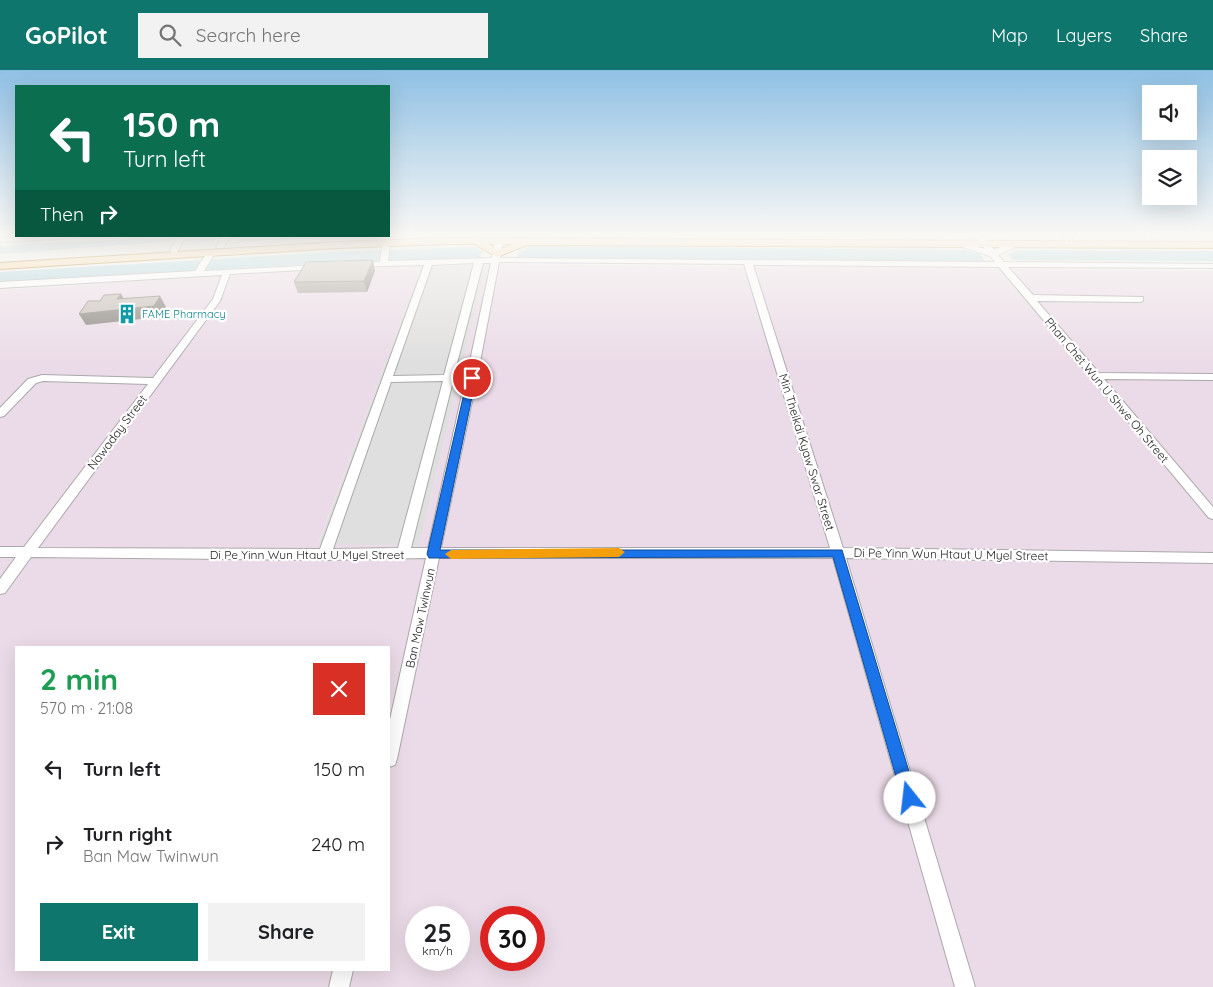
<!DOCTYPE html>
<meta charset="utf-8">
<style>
:root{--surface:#fff;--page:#f2f2f2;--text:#202124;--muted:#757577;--accent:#0f766e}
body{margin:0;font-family:Quicksand,sans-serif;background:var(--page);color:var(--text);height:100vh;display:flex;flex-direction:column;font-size:19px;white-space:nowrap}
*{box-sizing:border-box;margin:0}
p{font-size:16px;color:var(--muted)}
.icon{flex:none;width:28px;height:28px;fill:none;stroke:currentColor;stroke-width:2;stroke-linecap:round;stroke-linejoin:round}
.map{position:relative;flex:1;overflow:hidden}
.details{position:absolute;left:15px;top:576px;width:375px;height:325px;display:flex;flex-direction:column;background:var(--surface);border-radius:0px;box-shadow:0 5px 20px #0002}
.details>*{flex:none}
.banner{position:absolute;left:15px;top:15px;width:375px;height:152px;border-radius:0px;box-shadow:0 5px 20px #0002;background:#0b6e4f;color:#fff;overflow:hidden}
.buttons{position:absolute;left:1142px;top:15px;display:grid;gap:10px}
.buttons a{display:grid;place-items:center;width:55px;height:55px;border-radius:0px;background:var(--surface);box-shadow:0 5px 20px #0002;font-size:25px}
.speed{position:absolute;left:405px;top:836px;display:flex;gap:10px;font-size:25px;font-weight:700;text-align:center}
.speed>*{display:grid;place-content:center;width:65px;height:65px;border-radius:50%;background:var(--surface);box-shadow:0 5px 20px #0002;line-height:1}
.speed small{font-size:12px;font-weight:400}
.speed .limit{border:8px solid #d22;background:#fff;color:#111}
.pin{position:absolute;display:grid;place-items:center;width:42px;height:42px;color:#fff;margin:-21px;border:2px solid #fff;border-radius:50%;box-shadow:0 1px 5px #0007}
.me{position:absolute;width:55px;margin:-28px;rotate:344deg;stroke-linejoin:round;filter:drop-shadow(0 0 4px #0008)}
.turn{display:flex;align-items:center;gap:18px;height:105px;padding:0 25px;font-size:22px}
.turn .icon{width:65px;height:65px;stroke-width:2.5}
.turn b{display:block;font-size:35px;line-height:42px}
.then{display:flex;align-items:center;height:48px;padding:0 25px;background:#0003;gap:10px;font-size:19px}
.round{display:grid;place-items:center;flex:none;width:52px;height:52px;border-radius:0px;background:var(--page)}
.summary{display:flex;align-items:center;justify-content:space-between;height:85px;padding:0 25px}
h1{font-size:30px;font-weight:800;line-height:38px;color:#1e9e55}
.action{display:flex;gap:10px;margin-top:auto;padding:10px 25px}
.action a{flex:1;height:58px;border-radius:0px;background:var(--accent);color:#fff;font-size:20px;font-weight:800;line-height:58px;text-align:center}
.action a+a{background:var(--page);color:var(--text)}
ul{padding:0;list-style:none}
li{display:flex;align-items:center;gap:15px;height:75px;padding:0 25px}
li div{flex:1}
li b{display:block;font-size:19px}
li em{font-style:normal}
header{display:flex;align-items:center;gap:30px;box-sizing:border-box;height:70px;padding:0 25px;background:var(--accent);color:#fff}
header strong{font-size:24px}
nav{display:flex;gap:28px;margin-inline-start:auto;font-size:18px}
.search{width:350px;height:45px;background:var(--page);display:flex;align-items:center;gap:12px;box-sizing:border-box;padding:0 18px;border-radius:0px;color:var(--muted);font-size:19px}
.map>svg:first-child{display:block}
</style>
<header>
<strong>GoPilot</strong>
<div class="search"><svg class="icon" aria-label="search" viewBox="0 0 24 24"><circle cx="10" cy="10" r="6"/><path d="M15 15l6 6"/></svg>Search here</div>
<nav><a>Map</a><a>Layers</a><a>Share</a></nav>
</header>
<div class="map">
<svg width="1213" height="917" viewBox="0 0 1213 917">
<rect width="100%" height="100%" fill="#f2efe9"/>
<!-- residential -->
<path fill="#e0dfdf" d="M 487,194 L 419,476 L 318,475 L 421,197 Z"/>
<!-- industrial -->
<path fill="#ebdbe8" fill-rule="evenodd" d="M 487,194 L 1213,201 L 1213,917 L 0,917 L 0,220 L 296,201 L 421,197 L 318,474 L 419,476 ZM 16,578 L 389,578 L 389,900 L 16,900 ZM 416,848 L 459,848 L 459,890 L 416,890 ZM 491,848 L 534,848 L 534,890 L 491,890 Z"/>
<!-- water -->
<path fill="#aad3df" d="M 172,166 L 218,166 L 213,171 L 208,172 L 177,171 L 0,184 L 0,176 Z
M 242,166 L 338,166 L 239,172 Z
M 532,176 L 965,180 L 980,184 L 985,191 L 517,188 L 518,182 Z
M 474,177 L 482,181 L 480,188 L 332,193 L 0,211 L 0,202 L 335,182 Z
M 1016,180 L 1213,181 L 1213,191 L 1013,190 L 1008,184 Z"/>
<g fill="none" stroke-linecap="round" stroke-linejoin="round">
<defs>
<path id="minor" d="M 973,165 L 981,165 L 994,180 L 1011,172 L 1017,172 L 1017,176 L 998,185 L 1004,192 L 1213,194 L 1213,198 L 1008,197 L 1033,225 L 1143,227 L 1143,231 L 1140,232 L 1037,231 L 1099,303 L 1213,304 L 1213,310 L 1104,309 L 1213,437 L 1213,449 L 1209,448 L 999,197 L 753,195 L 843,478 L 1213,483 L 1213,493 L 846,488 L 975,917 L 955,917 L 833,488 L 439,488 L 397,689 L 395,695 L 389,697 L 389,654 L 426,488 L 324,490 L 31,487 L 5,523 L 0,524 L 0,509 L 16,487 L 0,487 L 0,477 L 24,477 L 148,314 L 43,311 L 36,313 L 4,346 L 0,347 L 0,338 L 28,309 L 42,305 L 153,308 L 213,229 L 222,205 L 0,218 L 0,212 L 195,201 L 208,181 L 211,181 L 215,183 L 204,201 L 321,195 L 321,199 L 318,199 L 230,204 L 220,231 L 38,478 L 320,479 L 424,195 L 355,197 L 354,195 L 358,193 L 380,192 L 383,171 L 390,173 L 388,191 L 492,188 L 495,171 L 499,169 L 503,171 L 500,188 L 995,192 L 990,186 L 953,174 L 957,172 L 985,179 ZM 499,192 L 744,194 L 830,478 L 441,478 L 477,308 ZM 474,193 L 444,305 L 393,306 L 432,195 ZM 483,193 L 491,193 L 467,305 L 454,305 ZM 443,311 L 398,478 L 333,479 L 391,312 ZM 453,311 L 465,311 L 428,478 L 411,478 Z
M 1061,165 L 1069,165 L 1073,169 L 1066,171 Z
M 1143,165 L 1151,165 L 1155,169 L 1148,171 Z
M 27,166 L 78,166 L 74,168 L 0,172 L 0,168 Z
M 178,166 L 186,166 L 177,182 L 171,182 L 170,180 Z
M 223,166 L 231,166 L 223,178 L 217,178 L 216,176 Z
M 333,900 L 353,900 L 349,917 L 329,917 Z"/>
<path id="major" d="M 449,168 L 1213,172 L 1213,178 L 527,175 L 497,187 L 474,174 L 449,174 L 337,178 L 0,199 L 0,193 L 337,172 ZM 488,174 L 513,174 L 498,180 Z"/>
</defs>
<!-- minor casing -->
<use href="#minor" stroke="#a9a9a9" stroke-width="2"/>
<!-- major casing -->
<use href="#major" stroke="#a06b00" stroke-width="2"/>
<!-- minor -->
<use href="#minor" fill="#fff" fill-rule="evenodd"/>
<!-- major -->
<use href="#major" fill="#fcd6a4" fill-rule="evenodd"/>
</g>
<!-- wall -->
<path fill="#aba49e" d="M 375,201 L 367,222 L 298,223 L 294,212 Z"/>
<!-- shaded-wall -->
<path fill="#8b8681" d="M 373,190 L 375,201 L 367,222 L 364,211 Z
M 121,224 L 127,234 L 160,226 L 166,237 L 160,247 L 86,255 L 79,244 L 117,229 Z"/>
<!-- building -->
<path fill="#c7bfb8" stroke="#8b8681" d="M 373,190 L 364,211 L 294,212 L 306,192 Z
M 121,224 L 117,229 L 160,226 L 154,236 L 79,244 L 88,231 L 100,231 L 104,225 Z"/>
<!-- sky -->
<linearGradient id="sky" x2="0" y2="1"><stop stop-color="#8fc0e4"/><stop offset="0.56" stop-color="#f9f8f5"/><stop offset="1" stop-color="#f9f8f5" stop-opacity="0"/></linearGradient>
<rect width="1213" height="293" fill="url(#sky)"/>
<!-- route -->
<path fill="#1a73e8" stroke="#114b97" d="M 468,306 L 472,306 L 476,308 L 440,480 L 842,480 L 917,728 L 915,734 L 910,736 L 904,734 L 902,728 L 833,487 L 429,488 L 427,484 Z"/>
<!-- slow -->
<path fill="#f59e0b" d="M 619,478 L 625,482 L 619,487 L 451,489 L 445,484 L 451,480 Z"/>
<!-- icons -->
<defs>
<symbol id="building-bare" viewBox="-9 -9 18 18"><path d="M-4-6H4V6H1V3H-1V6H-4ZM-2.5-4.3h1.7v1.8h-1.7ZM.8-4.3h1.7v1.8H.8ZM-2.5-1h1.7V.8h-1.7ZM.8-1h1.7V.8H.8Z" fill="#0f9aa8" stroke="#fff" stroke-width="2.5" paint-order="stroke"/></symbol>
</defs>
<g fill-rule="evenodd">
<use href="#building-bare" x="113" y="230" width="28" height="28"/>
</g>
<g text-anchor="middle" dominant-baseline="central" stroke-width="4.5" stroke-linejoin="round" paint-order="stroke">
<!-- far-culture labels -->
<g font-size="11" fill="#0d838f" stroke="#fff" text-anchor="start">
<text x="142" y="244">FAME Pharmacy</text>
</g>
<!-- street labels -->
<g font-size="12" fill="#222" stroke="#fff">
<text transform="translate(1107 320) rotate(50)">Phan Chet Wun U Shwe Oh Street</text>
<text transform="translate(117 362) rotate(-53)">Nawaday Street</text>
<text transform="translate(807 382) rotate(73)">Min Theikdi Kyaw Swar Street</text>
<text x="307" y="484">Di Pe Yinn Wun Htaut U Myel Street</text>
<text transform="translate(951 484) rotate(1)">Di Pe Yinn Wun Htaut U Myel Street</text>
<text transform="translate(420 548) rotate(-78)">Ban Maw Twinwun</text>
</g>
</g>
</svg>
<div class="buttons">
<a><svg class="icon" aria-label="sound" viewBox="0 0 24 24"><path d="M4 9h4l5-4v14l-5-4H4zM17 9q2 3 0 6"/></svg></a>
<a><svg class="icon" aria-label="layers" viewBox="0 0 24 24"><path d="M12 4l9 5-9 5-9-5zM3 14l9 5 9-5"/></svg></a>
</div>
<div class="speed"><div>25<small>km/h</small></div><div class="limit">30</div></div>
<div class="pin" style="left:472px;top:308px;background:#d93025"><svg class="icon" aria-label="arrive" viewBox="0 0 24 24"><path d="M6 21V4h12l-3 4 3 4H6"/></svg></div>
<svg class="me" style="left:910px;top:728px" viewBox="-20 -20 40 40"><circle r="19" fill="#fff"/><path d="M0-13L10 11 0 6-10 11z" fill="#1a73e8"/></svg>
<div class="banner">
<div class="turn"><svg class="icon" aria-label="left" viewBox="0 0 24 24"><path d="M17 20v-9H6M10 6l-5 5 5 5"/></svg><div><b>150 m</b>Turn left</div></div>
<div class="then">Then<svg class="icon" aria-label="right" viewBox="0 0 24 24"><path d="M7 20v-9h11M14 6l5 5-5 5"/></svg></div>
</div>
<section class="details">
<div class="summary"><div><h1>2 min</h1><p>570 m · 21:08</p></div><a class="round" style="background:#d93025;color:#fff"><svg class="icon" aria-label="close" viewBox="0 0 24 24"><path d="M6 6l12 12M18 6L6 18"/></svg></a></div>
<ul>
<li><svg class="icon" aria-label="left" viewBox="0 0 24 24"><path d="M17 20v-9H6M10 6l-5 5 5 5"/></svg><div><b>Turn left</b></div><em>150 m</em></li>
<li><svg class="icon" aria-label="right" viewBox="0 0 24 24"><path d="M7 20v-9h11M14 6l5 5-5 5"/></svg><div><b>Turn right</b><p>Ban Maw Twinwun</p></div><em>240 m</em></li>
</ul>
<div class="action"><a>Exit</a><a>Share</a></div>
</section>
</div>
